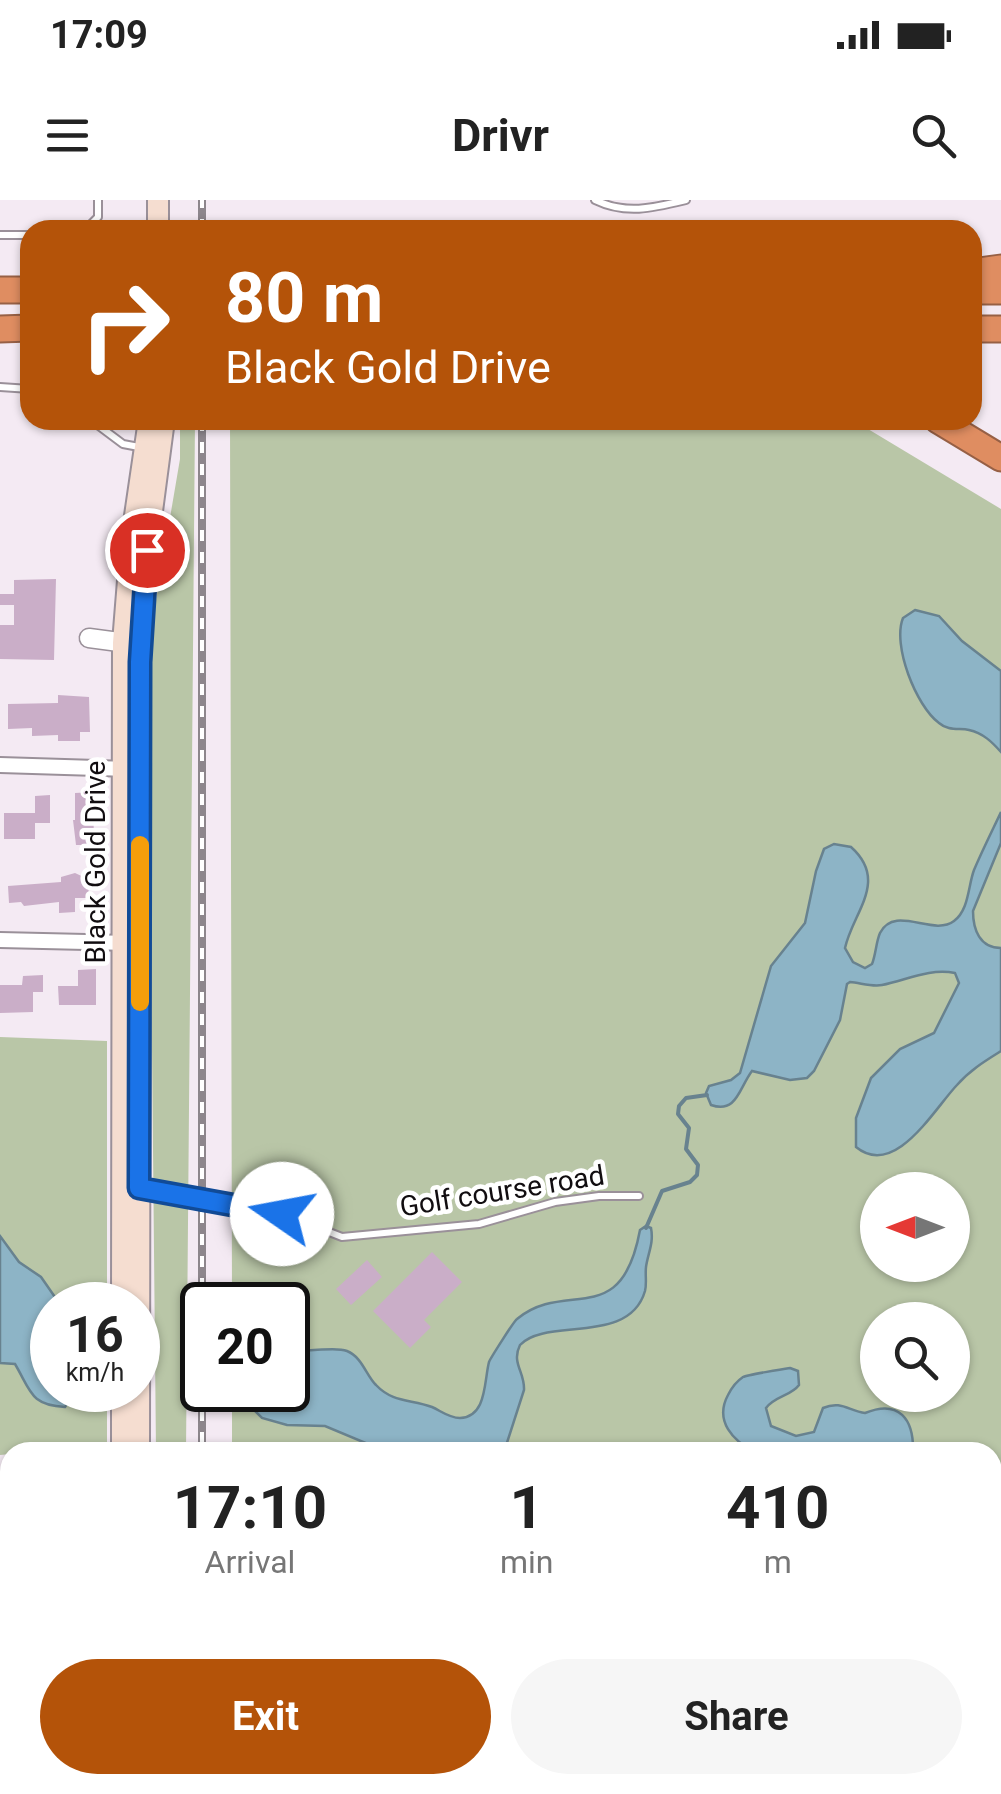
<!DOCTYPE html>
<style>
:root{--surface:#fff;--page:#f6f6f6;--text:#222;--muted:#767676;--accent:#b45309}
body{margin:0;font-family:Roboto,sans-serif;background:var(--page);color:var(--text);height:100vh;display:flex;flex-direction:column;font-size:38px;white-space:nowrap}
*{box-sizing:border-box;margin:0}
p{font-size:32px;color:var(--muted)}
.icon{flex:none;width:55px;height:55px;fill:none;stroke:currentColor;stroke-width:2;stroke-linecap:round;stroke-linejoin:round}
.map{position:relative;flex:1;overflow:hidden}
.side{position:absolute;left:0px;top:1242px;width:1002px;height:352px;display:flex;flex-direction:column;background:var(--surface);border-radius:30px 30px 0 0;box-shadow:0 2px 8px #0004}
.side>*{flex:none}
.guide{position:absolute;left:20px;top:20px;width:962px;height:210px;border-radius:30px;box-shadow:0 2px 8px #0004;background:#b45309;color:#fff;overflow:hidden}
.needle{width:65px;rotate:270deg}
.tools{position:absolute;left:860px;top:972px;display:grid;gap:20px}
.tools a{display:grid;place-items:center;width:110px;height:110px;border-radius:50%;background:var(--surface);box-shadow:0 2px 8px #0004;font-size:50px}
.speed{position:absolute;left:30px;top:1082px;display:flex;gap:20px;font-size:50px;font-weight:700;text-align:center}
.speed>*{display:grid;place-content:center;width:130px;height:130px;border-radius:50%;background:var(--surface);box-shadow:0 2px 8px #0004;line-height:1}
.speed small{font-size:25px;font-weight:400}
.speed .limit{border:5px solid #111;border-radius:15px;background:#fff;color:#111}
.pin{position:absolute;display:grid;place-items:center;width:85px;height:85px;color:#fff;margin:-42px;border:5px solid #fff;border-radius:50%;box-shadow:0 2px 10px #0007}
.me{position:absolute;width:110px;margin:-55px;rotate:282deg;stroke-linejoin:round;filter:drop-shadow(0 0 8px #0008)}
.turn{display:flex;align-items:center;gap:35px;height:210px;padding:0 40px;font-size:45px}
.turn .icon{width:130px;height:130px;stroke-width:2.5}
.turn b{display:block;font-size:70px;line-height:85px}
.eta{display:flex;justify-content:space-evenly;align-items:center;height:170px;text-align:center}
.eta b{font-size:60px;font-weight:700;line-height:70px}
.button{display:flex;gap:20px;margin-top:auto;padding:20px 40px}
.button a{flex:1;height:115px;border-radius:60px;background:var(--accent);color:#fff;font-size:40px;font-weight:700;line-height:115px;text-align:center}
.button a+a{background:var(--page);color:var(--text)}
.status{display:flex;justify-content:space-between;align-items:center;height:70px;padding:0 50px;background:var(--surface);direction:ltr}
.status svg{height:28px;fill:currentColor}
header{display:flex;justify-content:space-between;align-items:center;height:130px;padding:0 40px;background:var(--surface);font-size:45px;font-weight:700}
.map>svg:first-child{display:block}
</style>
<div class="status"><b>17:09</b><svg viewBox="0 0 49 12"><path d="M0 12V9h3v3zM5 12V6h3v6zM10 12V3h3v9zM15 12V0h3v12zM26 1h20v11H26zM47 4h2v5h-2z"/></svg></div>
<header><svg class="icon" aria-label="menu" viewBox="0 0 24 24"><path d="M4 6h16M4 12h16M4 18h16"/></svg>Drivr<svg class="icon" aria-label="search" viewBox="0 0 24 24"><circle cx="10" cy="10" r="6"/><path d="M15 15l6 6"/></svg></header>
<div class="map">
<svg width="1001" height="1594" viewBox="0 0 1001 1594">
<rect width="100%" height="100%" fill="#f4eaf3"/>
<!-- green -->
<path fill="#b9c6a7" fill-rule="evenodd" d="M 180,220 L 195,220 L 186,1252 L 156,1252 L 148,447 L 180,259 Z
M 230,220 L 853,220 L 1001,309 L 1001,1594 L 232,1594 L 232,1585 L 992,1585 L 992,1252 L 232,1252 L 232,1190 L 288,1190 L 288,1105 L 232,1105 ZM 878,990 L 952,990 L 952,1065 L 878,1065 ZM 878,1120 L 952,1120 L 952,1195 L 878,1195 Z
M 0,837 L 107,841 L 107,1105 L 52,1105 L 52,1190 L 107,1190 L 107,1245 L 0,1255 Z
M 122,1585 L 183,1585 L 183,1594 L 119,1594 Z"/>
<!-- water -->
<path fill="#8db4c6" stroke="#68828f" stroke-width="2.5" d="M 915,410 L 939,416 L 962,441 L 1001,471 L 1001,552 C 992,542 983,533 969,530 C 959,528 948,531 939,523 C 916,506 892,445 903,418 Z
M 1001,612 L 1001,643 L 973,711 C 973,730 980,748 1001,748 L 1001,851 C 985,861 970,870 957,885 C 934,909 895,979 856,947 L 856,918 L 871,878 L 900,849 L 934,833 L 959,783 L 955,773 C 929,768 907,780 882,785 C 872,787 861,783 850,782 L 847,784 L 840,820 L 814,871 L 807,878 L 790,880 L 752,871 C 739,888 737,914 711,905 L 706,893 L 709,886 L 731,880 L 740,873 L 771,766 L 805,723 L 816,671 L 824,649 L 834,644 L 851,647 C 889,681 853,712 845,748 L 853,762 L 865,768 L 872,764 C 876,754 876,742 880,733 C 895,704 933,737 954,721 C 969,710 968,686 974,670 C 982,651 992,631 1001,612 Z
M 646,1026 L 651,1028 C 654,1043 648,1053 646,1067 C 645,1075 647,1083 645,1091 C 629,1146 546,1117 520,1145 C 511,1163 525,1172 524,1190 L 504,1252 L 387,1252 L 325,1226 L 287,1225 L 262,1218 L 251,1207 L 245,1190 L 288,1190 L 288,1147 C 309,1155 332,1145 347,1151 C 362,1157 366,1175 376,1185 C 393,1203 411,1199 432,1207 C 441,1211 449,1218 460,1218 C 487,1217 484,1181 489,1162 C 490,1159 514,1121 517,1119 C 567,1078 621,1132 640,1030 Z
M 0,1036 L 19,1062 L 41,1077 L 57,1100 L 73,1100 L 76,1105 L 52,1105 L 52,1190 L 77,1190 L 65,1207 C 30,1205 31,1191 15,1164 L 0,1163 Z
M 790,1168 L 798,1171 L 799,1185 C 791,1196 775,1196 766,1208 L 771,1226 L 796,1236 L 814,1232 L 823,1208 C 841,1200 849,1211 865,1213 C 899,1199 914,1219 913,1252 L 755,1252 C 733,1241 714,1221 728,1195 C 731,1189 737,1181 743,1177 C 747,1175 783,1169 790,1168 Z"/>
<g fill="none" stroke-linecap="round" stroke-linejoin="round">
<!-- stream -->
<path stroke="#68828f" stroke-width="4" d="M 646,1028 L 662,991 L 690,982 L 697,975 L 698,965 L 686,949 L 689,928 L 678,914 L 679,906 L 686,898 L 707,895"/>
</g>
<!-- building -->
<path fill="#caaec8" d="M 56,379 L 54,460 L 0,459 L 0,425 L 14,425 L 14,405 L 0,405 L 0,394 L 14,394 L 14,380 Z
M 58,495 L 89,497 L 90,532 L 80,532 L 80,541 L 58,541 L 58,535 L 32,536 L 32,528 L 8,529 L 8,504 L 58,503 Z
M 93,592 L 94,645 L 76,645 L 73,620 L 75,620 L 75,593 Z
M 50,595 L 50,623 L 35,623 L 35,639 L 4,639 L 4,613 L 35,613 L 35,596 Z
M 75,673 L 88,679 L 89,698 L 75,698 L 75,712 L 59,713 L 59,702 L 24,706 L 21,702 L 9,703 L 8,686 L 61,682 L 61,677 Z
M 96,769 L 96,805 L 59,805 L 58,786 L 78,786 L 78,770 Z
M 43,775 L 43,792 L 33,792 L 33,812 L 0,813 L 0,785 L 22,785 L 23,776 Z
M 432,1052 L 462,1082 L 424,1120 L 431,1127 L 410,1148 L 373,1111 Z
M 367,1060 L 382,1077 L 351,1105 L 336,1089 Z"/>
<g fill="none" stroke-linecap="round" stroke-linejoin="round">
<defs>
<path id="service" d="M 595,0 C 626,15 653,8 686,0
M 85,30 L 98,17 L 98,0
M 0,35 L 30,35
M 0,187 L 30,189
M 91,220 L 123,244 L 139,247
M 145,989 L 283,1014 L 342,1037 L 479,1024 L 555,1002 L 599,996 L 639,996"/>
<path id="minor" d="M 0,565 L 129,569
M 0,740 L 129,743
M 0,1333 L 10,1335
M 0,1588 L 10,1568"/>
<path id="tertiary" d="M 89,438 L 134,444"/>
<path id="secondary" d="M 158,0 L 158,30
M 122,1105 L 123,443 L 131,343 L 149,220
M 122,1190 L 122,1252
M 139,1252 L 140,445 L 147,349 L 164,220
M 97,1594 L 100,1585
M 116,1594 L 119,1585"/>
<path id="motorway" d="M 972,72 L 1001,68
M 0,90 L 30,90
M 972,91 L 1001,91
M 0,129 L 30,128
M 972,129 L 1001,129
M 938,220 L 1001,258"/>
</defs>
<!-- service casing -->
<use href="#service" stroke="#9a9099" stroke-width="10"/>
<!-- minor casing -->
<use href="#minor" stroke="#9a9099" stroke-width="18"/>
<!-- tertiary casing -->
<use href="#tertiary" stroke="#9a9099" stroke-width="21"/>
<!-- secondary casing -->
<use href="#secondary" stroke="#9a9099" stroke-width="24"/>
<!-- motorway casing -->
<use href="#motorway" stroke="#976045" stroke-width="29"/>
<!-- service -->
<use href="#service" stroke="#fff" stroke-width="6"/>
<!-- minor -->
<use href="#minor" stroke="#fff" stroke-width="14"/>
<!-- tertiary -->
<use href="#tertiary" stroke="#fff" stroke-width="18"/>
<!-- secondary -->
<use href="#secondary" stroke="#f5ddd0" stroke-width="20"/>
<!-- motorway -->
<use href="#motorway" stroke="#df8d61" stroke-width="25"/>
<defs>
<path id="rail" d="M 202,30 L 202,0
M 202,220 L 202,1252
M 203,1594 L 203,1585"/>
</defs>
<!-- rail casing -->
<use href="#rail" stroke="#8d868c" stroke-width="8"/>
<!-- rail -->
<use href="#rail" stroke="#fff" stroke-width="4" stroke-dasharray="11" stroke-linecap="butt"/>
</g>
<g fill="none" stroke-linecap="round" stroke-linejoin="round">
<defs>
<path id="route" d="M 147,350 L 140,462 L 139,988 L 282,1014"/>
</defs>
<!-- route casing -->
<use href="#route" stroke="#114b97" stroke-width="25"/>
<!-- route -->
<use href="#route" stroke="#1a73e8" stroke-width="18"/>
<!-- slow -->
<path stroke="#f59e0b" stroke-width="18" d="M 140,802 L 140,645"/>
</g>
<g text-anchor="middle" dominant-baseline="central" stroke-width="9" stroke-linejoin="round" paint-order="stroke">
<!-- street labels -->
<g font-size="28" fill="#110d10" stroke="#fff">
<text transform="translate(95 662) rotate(-90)">Black Gold Drive</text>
<text transform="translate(502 991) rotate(-9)">Golf course road</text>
</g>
</g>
</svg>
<div class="tools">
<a><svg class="needle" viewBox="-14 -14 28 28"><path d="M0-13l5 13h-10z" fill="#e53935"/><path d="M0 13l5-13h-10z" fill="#767676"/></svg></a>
<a><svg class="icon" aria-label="search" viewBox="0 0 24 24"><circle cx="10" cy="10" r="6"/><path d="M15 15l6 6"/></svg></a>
</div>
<div class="speed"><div>16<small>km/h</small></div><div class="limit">20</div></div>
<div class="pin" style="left:147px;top:350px;background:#d93025"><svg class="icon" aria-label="arrive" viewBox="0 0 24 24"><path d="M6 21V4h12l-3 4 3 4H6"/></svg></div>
<svg class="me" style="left:282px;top:1014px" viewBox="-20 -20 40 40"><circle r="19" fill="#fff"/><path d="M0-13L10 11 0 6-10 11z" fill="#1a73e8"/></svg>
<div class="guide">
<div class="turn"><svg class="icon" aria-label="right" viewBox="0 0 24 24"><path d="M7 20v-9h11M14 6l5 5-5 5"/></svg><div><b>80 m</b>Black Gold Drive</div></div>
</div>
<section class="side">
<div class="eta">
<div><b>17:10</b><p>Arrival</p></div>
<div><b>1</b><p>min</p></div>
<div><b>410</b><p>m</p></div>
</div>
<div class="button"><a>Exit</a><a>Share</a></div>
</section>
</div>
